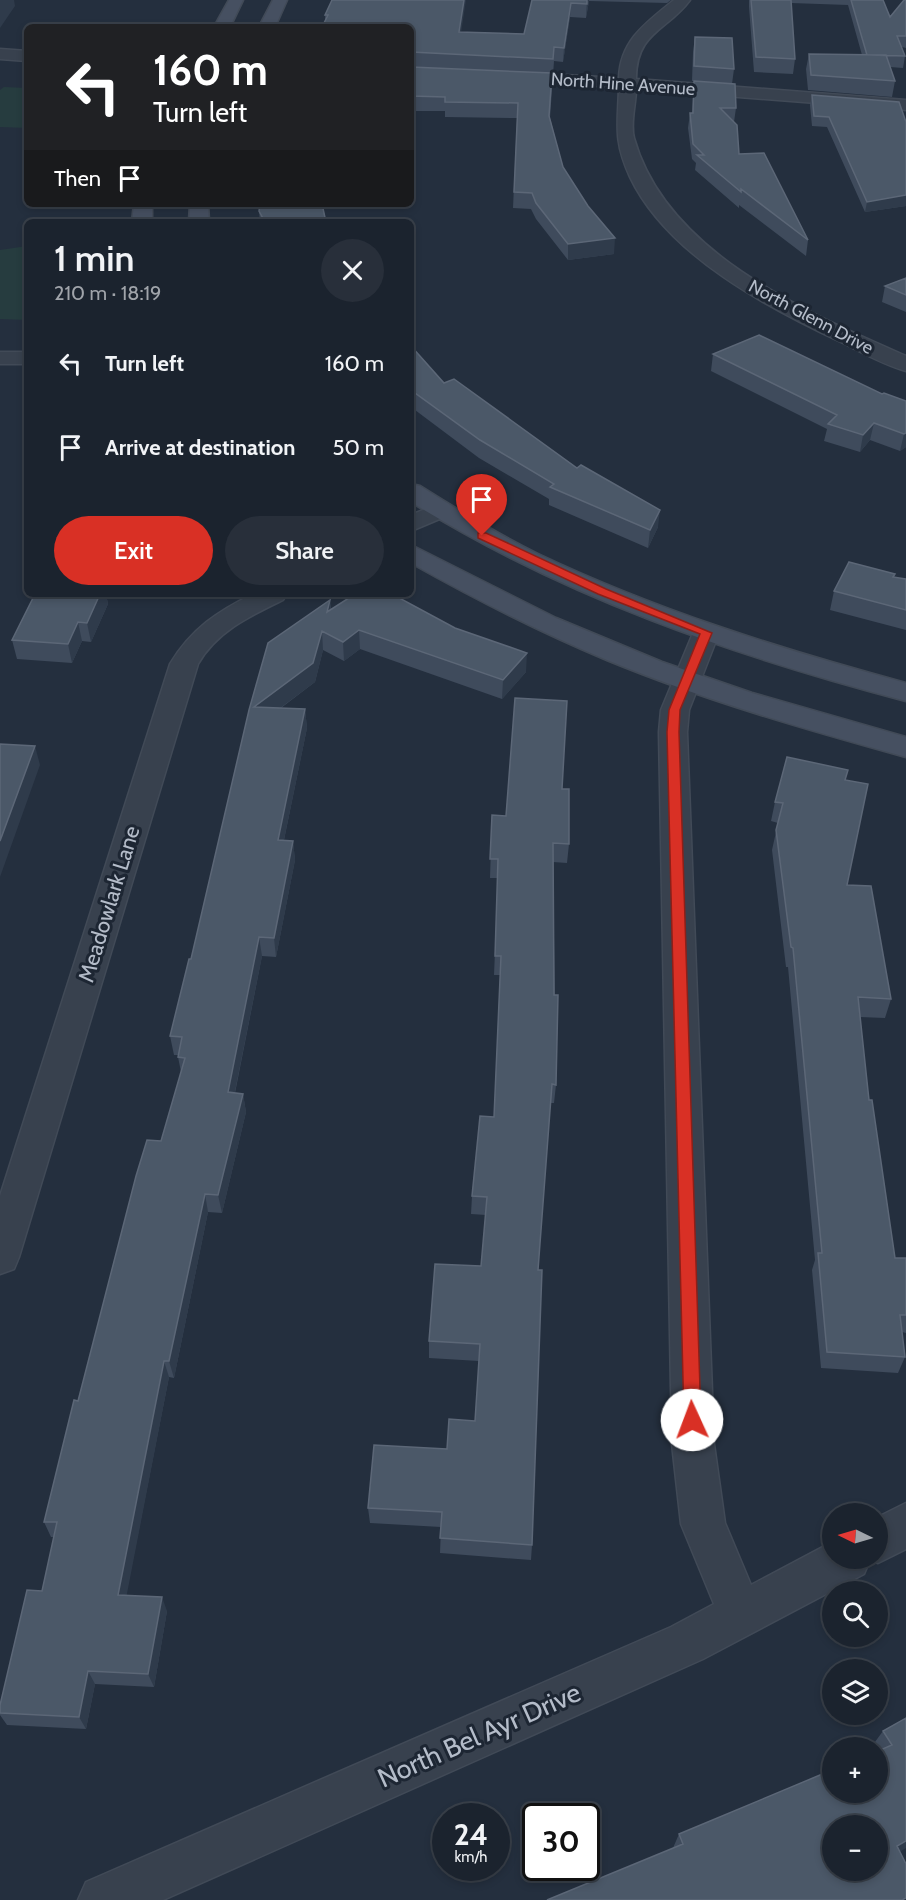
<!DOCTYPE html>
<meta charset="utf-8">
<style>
:root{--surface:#1b232e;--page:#282f3a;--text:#f1f3f6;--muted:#a0a4aa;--line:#39404a;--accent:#d93025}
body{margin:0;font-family:Cabin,sans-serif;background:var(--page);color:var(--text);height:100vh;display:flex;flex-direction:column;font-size:22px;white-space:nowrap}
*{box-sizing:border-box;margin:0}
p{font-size:20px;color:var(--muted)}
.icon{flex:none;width:33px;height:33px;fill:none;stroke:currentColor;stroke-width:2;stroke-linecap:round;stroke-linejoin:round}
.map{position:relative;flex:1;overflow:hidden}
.sheet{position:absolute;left:24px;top:219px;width:390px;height:378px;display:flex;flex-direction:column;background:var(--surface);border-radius:9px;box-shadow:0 3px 9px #0003,0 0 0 2px var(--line)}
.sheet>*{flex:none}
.banner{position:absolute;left:24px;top:24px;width:390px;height:183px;border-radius:9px;box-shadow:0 3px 9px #0003,0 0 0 2px var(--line);background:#202124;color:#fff;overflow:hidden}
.needle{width:39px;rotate:275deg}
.tools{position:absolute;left:822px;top:1503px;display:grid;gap:12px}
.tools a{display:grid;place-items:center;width:66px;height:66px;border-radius:50%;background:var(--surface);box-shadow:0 3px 9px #0003,0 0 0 2px var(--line);font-size:30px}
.speed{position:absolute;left:432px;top:1803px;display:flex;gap:12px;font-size:30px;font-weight:700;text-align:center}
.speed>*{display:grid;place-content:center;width:78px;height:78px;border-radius:50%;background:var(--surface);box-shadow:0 3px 9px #0003,0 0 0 2px var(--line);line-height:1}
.speed small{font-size:15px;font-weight:400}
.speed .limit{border:3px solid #111;border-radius:9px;background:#fff;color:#111}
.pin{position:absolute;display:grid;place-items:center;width:51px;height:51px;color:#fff;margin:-62px -26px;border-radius:50% 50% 50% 0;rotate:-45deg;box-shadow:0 0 6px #0007}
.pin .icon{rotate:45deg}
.me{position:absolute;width:66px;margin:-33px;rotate:358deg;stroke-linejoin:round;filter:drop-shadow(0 0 4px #0008)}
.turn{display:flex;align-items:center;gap:21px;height:126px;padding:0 30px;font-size:27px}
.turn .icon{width:78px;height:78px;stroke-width:2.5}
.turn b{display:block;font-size:42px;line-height:51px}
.then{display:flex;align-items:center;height:57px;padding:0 30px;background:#0003;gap:12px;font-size:22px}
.round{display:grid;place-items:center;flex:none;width:63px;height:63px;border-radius:32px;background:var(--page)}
.headline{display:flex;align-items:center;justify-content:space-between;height:102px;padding:0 30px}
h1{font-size:36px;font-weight:600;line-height:45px}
.cta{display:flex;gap:12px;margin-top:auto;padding:12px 30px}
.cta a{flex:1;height:69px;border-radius:36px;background:var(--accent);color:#fff;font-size:24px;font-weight:600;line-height:69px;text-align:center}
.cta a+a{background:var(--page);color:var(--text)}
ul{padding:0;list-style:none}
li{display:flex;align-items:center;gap:18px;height:84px;padding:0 30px}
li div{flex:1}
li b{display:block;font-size:22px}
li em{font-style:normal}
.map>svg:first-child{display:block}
</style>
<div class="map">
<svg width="906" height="1900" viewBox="0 0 906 1900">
<rect width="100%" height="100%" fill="#242f3e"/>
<!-- green -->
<path fill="#263c3f" d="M 4,87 L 27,88 L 27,128 L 0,127 L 0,90 Z
M 27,246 L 27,320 L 0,319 L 0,250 Z"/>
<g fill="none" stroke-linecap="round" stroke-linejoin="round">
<defs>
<path id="street" d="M 674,0 L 690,0 C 667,31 636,32 636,79 L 906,100 L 906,110 L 636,89 C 636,104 630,123 634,138 C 666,253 806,312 906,356 L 906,371 C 884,365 863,353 843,343 C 768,308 667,255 630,177 C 613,140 618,125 619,87 L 507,82 L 499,77 L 507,72 L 619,78 C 620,40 647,22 674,0 Z
M 0,49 L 27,51 L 27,61 L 0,59 Z
M 0,352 L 27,352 L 27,364 L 0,364 Z
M 440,503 L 449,505 L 452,510 L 449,515 L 411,531 L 411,515 Z
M 253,594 L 287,594 L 283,600 C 250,616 217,631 198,664 L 19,1257 L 14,1269 L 0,1274 L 0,1196 L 170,664 C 191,629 218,611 253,594 Z
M 706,625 L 716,627 L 719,633 L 689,710 L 687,732 L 714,1444 L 725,1523 L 751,1585 L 832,1542 L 832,1558 L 878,1558 L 878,1517 L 906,1503 L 906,1549 L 878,1563 L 870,1560 L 864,1574 L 703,1659 L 163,1900 L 78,1900 L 86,1882 L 671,1627 L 714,1604 L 681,1524 L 672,1444 L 659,732 L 661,710 L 693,633 L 696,627 Z"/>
<path id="secondary" d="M 229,0 L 243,0 L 230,27 L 214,27 Z
M 273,0 L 287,0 L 275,27 L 259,27 Z
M 134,204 L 152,204 L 152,222 L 132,222 Z
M 190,204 L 208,204 L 209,222 L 189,222 Z
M 411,484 L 420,486 C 458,510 497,534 538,554 C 656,610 780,649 906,683 L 906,701 C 732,655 564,597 411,502 Z
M 411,545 L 556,618 L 662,662 L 752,693 L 906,737 L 906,757 C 805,729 704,700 607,660 C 540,632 475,599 411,563 Z"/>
</defs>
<!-- street casing -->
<use href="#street" stroke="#414a57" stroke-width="3"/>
<!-- secondary casing -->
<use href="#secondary" stroke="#414a57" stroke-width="3"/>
<!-- street -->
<use href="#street" fill="#38414e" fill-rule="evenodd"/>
<!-- secondary -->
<use href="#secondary" fill="#465061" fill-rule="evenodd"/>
</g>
<!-- wall -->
<path fill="#3f4b5c" d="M 532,0 L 671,0 L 667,3 L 589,1 L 586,18 L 570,17 L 563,62 L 554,61 L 550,118 L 563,167 L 614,254 L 568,260 L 536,219 L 531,209 L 513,208 L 517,118 L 445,117 L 445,111 L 411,111 L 411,27 L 325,21 L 325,15 L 461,32 L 524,34 Z
M 749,0 L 883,0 L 890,17 L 906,0 L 906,48 L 902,47 L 905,56 L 903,68 L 890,67 L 895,81 L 892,97 L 808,90 L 806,69 L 809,54 L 862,55 L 848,5 L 791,3 L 795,59 L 793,74 L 754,72 L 749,7 Z
M 695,37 L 734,69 L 732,84 L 736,108 L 734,122 L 739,154 L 808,240 L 806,256 L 739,205 L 739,208 L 695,170 L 696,163 L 692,159 L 688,128 L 690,113 L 692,113 L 694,81 L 692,81 L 693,52 Z
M 812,95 L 906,122 L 906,206 L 865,212 L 827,127 L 812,126 L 810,105 Z
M 259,211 L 326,222 L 260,222 Z
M 906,278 L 906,312 L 882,302 L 885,286 Z
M 411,346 L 444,383 L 658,527 L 648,548 L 549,505 L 549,499 L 479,458 L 411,407 Z
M 713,354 L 906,401 L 906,447 L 900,451 L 870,440 L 860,452 L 824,441 L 827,429 L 711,371 Z
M 906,579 L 906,630 L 830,610 L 834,591 Z
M 35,594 L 106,594 L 108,604 L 91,642 L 82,641 L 72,663 L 17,659 L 12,640 Z
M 330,600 L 331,610 L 526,672 L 502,699 L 360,649 L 344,661 L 323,650 L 315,682 L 281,708 L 305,709 L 307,728 L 284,840 L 293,841 L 295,860 L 276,957 L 262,956 L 235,1093 L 243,1094 L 246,1112 L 222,1213 L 208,1212 L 174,1378 L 169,1377 L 126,1595 L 167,1611 L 154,1687 L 95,1684 L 86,1729 L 7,1725 L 0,1715 L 0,1705 L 42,1591 L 54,1537 L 51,1537 L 44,1522 L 78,1401 L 161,1141 L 181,1072 L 178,1057 L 178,1055 L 174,1055 L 170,1036 L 191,959 L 249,710 Z
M 845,780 L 847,885 L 891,999 L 885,1018 L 860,1017 L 869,1100 L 895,1258 L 906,1258 L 906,1333 L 902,1332 L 905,1357 L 898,1373 L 821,1368 L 812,1270 L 815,1260 L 788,967 L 786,967 L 772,850 L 778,823 L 771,821 L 775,802 Z
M 562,789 L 569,844 L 567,863 L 553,862 L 556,1085 L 554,1103 L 550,1103 L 538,1270 L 532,1545 L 531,1560 L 440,1553 L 441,1527 L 370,1523 L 368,1508 L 447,1449 L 475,1421 L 479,1361 L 429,1358 L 429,1341 L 481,1266 L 486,1215 L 471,1214 L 472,1196 L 494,1117 L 500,975 L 494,975 L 498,878 L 490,878 L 492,815 L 506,816 Z
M 906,1718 L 900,1851 L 673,1848 L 679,1834 L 878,1792 L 878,1748 L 873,1748 L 872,1746 L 883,1731 Z"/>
<!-- shaded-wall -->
<path fill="#2f3b4b" d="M 0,0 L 14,0 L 15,6 L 0,28 Z
M 464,0 L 466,0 L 459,46 L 459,32 Z
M 587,0 L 589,0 L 586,18 Z
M 571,3 L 570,17 L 563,62 L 564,48 Z
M 906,195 L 906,206 L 865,212 L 867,202 Z
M 615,238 L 614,254 L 568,260 L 568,244 Z
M 874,423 L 870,440 L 860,452 L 863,435 Z
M 906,433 L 906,447 L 900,451 L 904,434 Z
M 660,510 L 658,527 L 648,548 L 650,530 Z
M 100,594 L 106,594 L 108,604 L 91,642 L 87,623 Z
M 330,600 L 331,619 L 327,612 Z
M 78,622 L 82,641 L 72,663 L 68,644 Z
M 359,630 L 360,649 L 344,661 L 343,642 Z
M 322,631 L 323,650 L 315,682 L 256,726 L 254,707 Z
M 527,653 L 526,672 L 502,699 L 503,680 Z
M 305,709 L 307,728 L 280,859 L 278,840 Z
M 35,746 L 40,765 L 0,877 L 0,841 Z
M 293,841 L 295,860 L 276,957 L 274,938 Z
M 259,937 L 262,956 L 231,1111 L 228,1092 Z
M 243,1094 L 246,1112 L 222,1213 L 218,1195 Z
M 205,1194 L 208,1212 L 174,1378 L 169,1361 Z
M 164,1361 L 169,1377 L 124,1609 L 118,1595 Z
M 162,1597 L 167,1611 L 154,1687 L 148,1674 Z
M 88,1671 L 95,1684 L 86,1729 L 79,1717 Z
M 906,1841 L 906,1848 L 886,1860 L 897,1846 Z"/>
<!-- building -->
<path fill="#4b5868" stroke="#5c6777" stroke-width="1.5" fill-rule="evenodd" d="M 332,0 L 464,0 L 459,32 L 524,34 L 532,0 L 587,0 L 587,4 L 571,3 L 564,48 L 554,47 L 553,59 L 411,52 L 411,27 L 322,27 L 328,15 L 325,15 Z
M 751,0 L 791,0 L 795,59 L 756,57 Z
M 851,0 L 883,0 L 890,17 L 904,0 L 906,0 L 906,36 L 897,36 L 905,56 L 867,55 Z
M 695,37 L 732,38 L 734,69 L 694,66 Z
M 809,54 L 886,55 L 895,81 L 811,75 Z
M 411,67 L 552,73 L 549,116 L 563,167 L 588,206 L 615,238 L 568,244 L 536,203 L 532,193 L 514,192 L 518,103 L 445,102 L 445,97 L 411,96 Z
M 694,81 L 735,84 L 736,108 L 720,108 L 737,125 L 739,154 L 764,153 L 808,240 L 741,189 L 741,192 L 697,155 L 704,155 L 693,144 L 690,113 L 693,113 Z
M 812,95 L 899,102 L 906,122 L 906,195 L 867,202 L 829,117 L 814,116 Z
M 260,204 L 322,204 L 326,222 L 265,222 L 259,211 Z
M 906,278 L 906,295 L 885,286 Z
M 759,335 L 882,394 L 884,393 L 906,401 L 906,433 L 904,434 L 874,423 L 863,435 L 828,424 L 837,415 L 713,354 Z
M 411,346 L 444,383 L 454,379 L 577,468 L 581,465 L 660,510 L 650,530 L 550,487 L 554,484 L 480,440 L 411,390 Z
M 849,562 L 895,574 L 893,577 L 906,579 L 906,610 L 834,591 Z
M 35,594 L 100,594 L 87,623 L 78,622 L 68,644 L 12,640 Z
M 355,594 L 392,594 L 455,628 L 527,653 L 503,680 L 359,630 L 343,642 L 322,631 L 313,663 L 254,707 L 305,709 L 278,840 L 293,841 L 274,938 L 259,937 L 228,1092 L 243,1094 L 218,1195 L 205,1194 L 169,1361 L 164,1361 L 118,1595 L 162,1597 L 148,1674 L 88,1671 L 79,1717 L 0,1713 L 0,1705 L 27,1590 L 42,1591 L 57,1522 L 44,1522 L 74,1400 L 78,1401 L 136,1176 L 147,1140 L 161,1141 L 185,1058 L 178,1057 L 182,1037 L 170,1036 L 189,959 L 191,959 L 249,710 L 268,643 L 330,600 L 327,612 Z
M 515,698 L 567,701 L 562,789 L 569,789 L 569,844 L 553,843 L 554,995 L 558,995 L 556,1085 L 552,1084 L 538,1270 L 542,1270 L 532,1545 L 440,1538 L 442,1512 L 368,1508 L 374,1445 L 447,1449 L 449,1419 L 475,1421 L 480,1344 L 429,1341 L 435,1264 L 481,1266 L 487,1197 L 472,1196 L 480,1116 L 494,1117 L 501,956 L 495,956 L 498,859 L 490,859 L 492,815 L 506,816 Z
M 0,744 L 35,746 L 0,841 Z
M 787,757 L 848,770 L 845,780 L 868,784 L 847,885 L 871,886 L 891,999 L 858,997 L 869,1100 L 872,1100 L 895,1258 L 906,1258 L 906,1315 L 900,1315 L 905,1357 L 827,1352 L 818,1253 L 822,1253 L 793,948 L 791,947 L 776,830 L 783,803 L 775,802 Z
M 906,1718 L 906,1841 L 897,1846 L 906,1864 L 906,1898 L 902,1900 L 547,1900 L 683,1844 L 679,1834 L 832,1770 L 832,1792 L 878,1792 L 878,1751 L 892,1745 L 883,1731 ZM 832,1826 L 878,1826 L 878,1870 L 832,1870 Z"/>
<!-- route -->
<path fill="#d93025" stroke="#8d1f18" stroke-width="1.5" d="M 478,533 L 486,533 L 606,589 L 712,633 L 680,710 L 679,732 L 701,1420 L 699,1426 L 692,1428 L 686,1426 L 684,1420 L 667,732 L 669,710 L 700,634 L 598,594 L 478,538 Z"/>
<g text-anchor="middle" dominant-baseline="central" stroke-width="6" stroke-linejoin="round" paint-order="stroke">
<!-- far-street labels -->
<g font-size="18" fill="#b4bcc9" stroke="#1d2633">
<text transform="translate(623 84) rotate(4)">North Hine Avenue</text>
<text transform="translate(811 317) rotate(28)">North Glenn Drive</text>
</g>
<!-- street labels -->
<g font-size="22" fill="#b4bcc9" stroke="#1d2633">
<text transform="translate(109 904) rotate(-73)">Meadowlark Lane</text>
</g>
<!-- near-street labels -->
<g font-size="27" fill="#b4bcc9" stroke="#1d2633">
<text transform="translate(479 1735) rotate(-24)">North Bel Ayr Drive</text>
</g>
</g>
</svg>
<div class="tools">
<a><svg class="needle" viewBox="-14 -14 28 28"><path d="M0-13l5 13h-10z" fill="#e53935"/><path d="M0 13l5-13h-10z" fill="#a0a4aa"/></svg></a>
<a><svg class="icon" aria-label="search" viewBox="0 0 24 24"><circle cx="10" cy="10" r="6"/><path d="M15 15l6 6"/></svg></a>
<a><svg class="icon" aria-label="layers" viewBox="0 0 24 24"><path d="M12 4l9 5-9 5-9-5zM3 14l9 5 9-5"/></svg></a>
<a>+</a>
<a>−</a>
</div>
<div class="speed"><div>24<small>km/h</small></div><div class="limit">30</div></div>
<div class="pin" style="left:482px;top:536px;background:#d93025"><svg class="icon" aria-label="arrive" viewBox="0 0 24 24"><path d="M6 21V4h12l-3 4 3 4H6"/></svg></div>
<svg class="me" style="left:692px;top:1420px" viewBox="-20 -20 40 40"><circle r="19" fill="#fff"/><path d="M0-13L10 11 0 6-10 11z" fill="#d93025"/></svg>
<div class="banner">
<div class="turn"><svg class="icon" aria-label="left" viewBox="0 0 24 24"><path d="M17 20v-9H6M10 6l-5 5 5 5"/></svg><div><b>160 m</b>Turn left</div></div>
<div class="then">Then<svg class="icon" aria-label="arrive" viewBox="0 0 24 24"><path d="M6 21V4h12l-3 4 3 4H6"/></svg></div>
</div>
<section class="sheet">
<div class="headline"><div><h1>1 min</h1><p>210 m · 18:19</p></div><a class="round"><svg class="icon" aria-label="close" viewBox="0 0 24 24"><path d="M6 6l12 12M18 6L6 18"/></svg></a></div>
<ul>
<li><svg class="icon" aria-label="left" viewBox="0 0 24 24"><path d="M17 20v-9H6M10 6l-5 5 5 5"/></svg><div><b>Turn left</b></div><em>160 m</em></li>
<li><svg class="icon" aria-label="arrive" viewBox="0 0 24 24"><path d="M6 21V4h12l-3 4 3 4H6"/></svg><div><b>Arrive at destination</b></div><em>50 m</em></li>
</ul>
<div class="cta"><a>Exit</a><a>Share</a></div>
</section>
</div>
